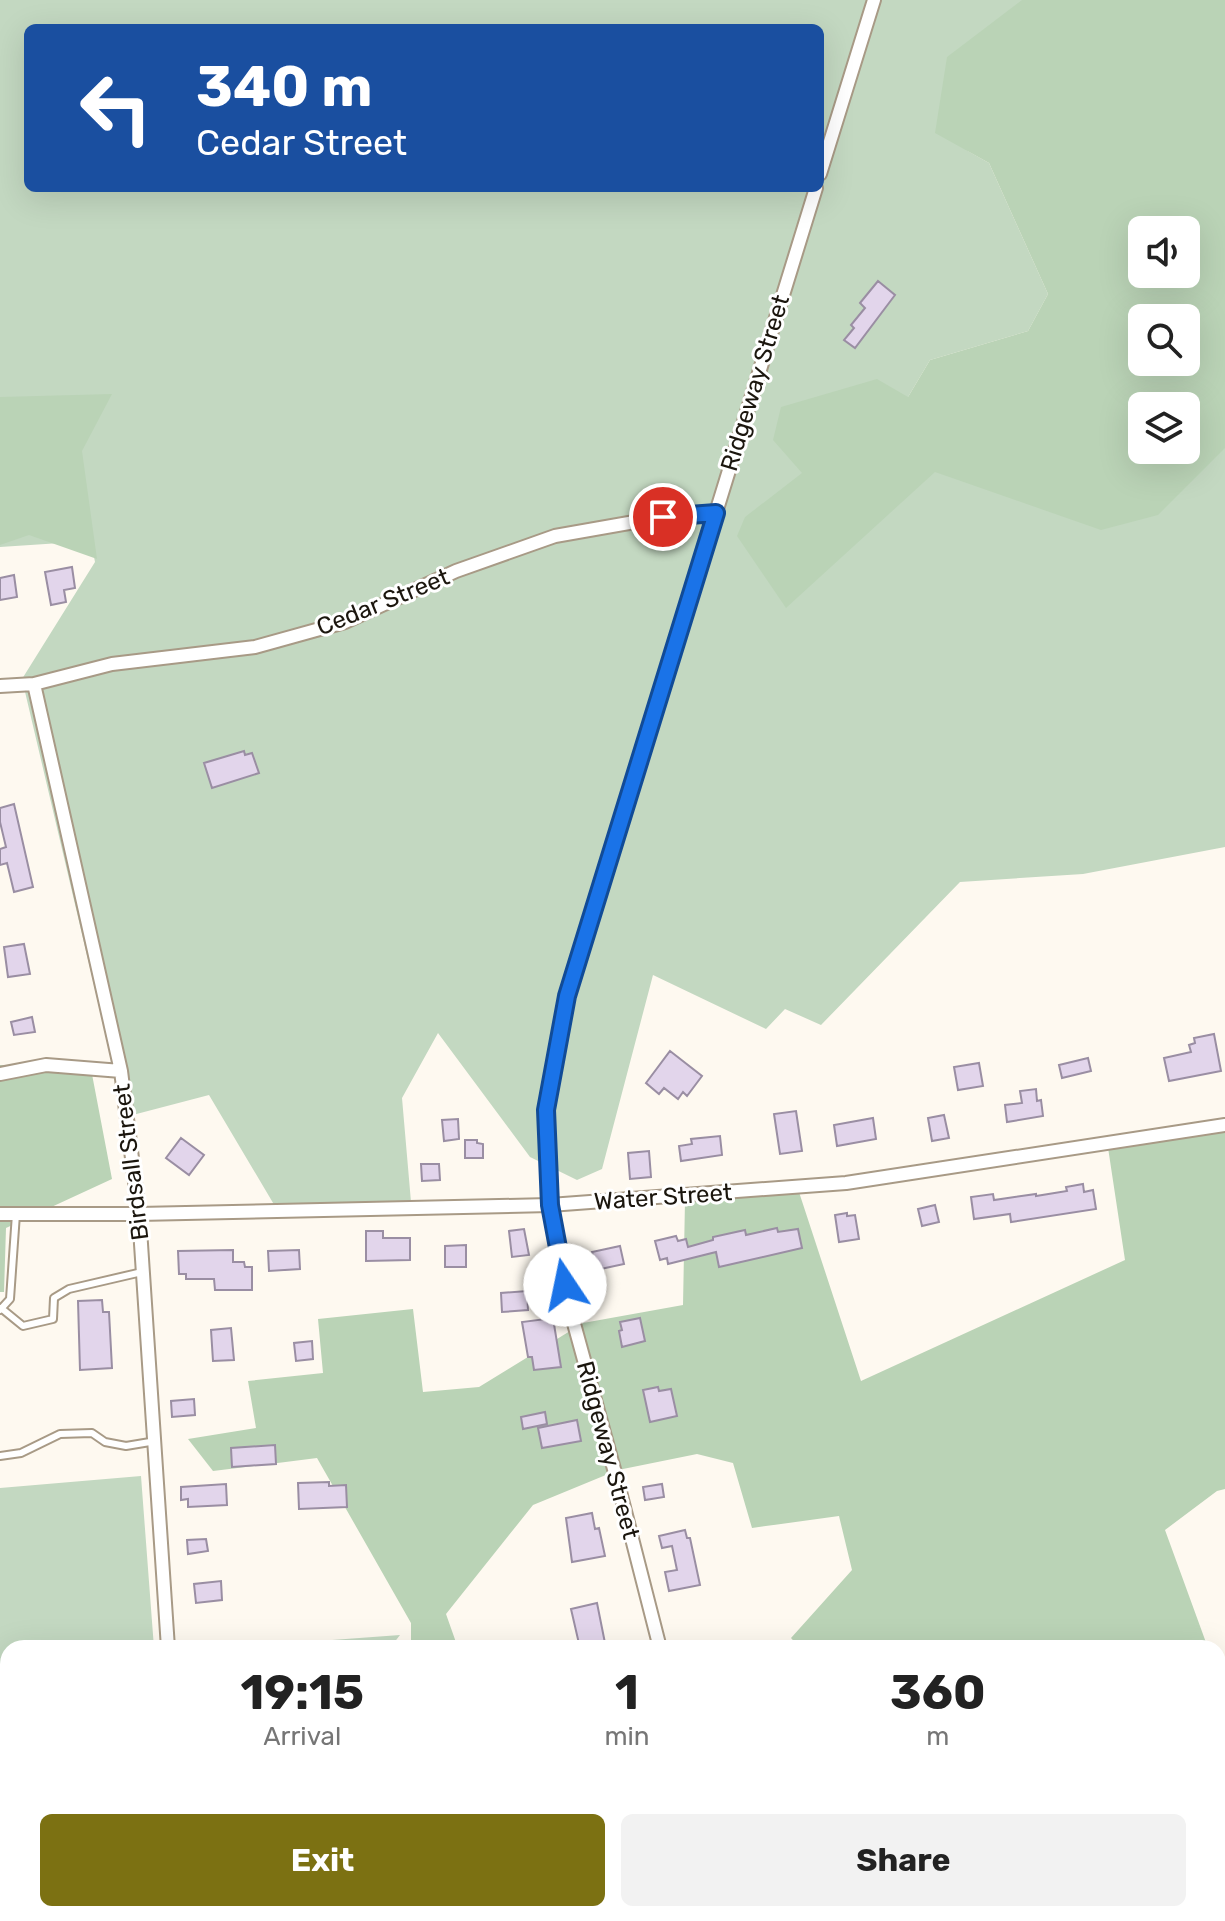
<!DOCTYPE html>
<style>
:root{--surface:#fff;--page:#f2f2f2;--text:#222;--muted:#767676;--accent:#7c7112}
body{margin:0;font-family:Rubik,sans-serif;background:var(--page);color:var(--text);height:100vh;display:flex;flex-direction:column;font-size:30px;white-space:nowrap}
*{box-sizing:border-box;margin:0}
p{font-size:26px;color:var(--muted)}
.icon{flex:none;width:44px;height:44px;fill:none;stroke:currentColor;stroke-width:2;stroke-linecap:round;stroke-linejoin:round}
.map{position:relative;flex:1;overflow:hidden}
.side{position:absolute;left:0px;top:1640px;width:1226px;height:282px;display:flex;flex-direction:column;background:var(--surface);border-radius:24px 24px 0 0;box-shadow:0 8px 32px #0002}
.side>*{flex:none}
.top-card{position:absolute;left:24px;top:24px;width:800px;height:168px;border-radius:12px;box-shadow:0 8px 32px #0002;background:#1a4fa0;color:#fff;overflow:hidden}
.buttons{position:absolute;left:1128px;top:216px;display:grid;gap:16px}
.buttons a{display:grid;place-items:center;width:72px;height:72px;border-radius:12px;background:var(--surface);box-shadow:0 8px 32px #0002;font-size:40px}
.pin{position:absolute;display:grid;place-items:center;width:68px;height:68px;color:#fff;margin:-34px;border:4px solid #fff;border-radius:50%;box-shadow:0 2px 8px #0007}
.me{position:absolute;width:88px;margin:-44px;rotate:349deg;stroke-linejoin:round;filter:drop-shadow(0 0 6px #0008)}
.turn{display:flex;align-items:center;gap:28px;height:168px;padding:0 40px;font-size:36px}
.turn .icon{width:104px;height:104px;stroke-width:2.5}
.turn b{display:block;font-size:56px;line-height:68px}
.eta{display:flex;justify-content:space-evenly;align-items:center;height:136px;text-align:center}
.eta b{font-size:48px;font-weight:700;line-height:56px}
.primary-button{display:flex;gap:16px;margin-top:auto;padding:16px 40px}
.primary-button a{flex:1;height:92px;border-radius:12px;background:var(--accent);color:#fff;font-size:32px;font-weight:700;line-height:92px;text-align:center}
.primary-button a+a{background:var(--page);color:var(--text)}
.map>svg:first-child{display:block}
</style>
<div class="map">
<svg width="1225" height="1921" viewBox="0 0 1225 1921">
<rect width="100%" height="100%" fill="#fef9f0"/>
<!-- built -->
<path fill="#feefd8" d="M 0,1783 L 8,1800 L 8,1914 L 182,1914 L 182,1921 L 0,1921 Z"/>
<!-- green -->
<path fill="#c3d8c1" fill-rule="evenodd" d="M 0,0 L 1225,0 L 1225,847 L 1083,874 L 960,882 L 821,1025 L 785,1009 L 766,1029 L 653,975 L 602,1169 L 577,1180 L 530,1157 L 438,1033 L 402,1098 L 411,1202 L 279,1213 L 209,1095 L 125,1117 L 22,679 L 95,562 L 91,541 L 0,547 ZM 28,28 L 820,28 L 820,188 L 28,188 ZM 966,150 L 1117,216 L 1142,230 L 1186,230 L 1186,274 L 908,397 L 930,360 L 1028,331 L 1048,294 L 989,163 ZM 1142,318 L 1186,318 L 1186,362 L 1142,362 ZM 1142,406 L 1186,406 L 1186,450 L 1142,450 Z
M 141,1476 L 154,1648 L 8,1648 L 8,1765 L 6,1765 L 0,1748 L 0,1488 Z
M 400,1635 L 390,1648 L 222,1648 Z"/>
<!-- forest -->
<path fill="#bad3b6" fill-rule="evenodd" d="M 1022,0 L 1225,0 L 1225,448 L 1158,515 L 1101,530 L 935,472 L 786,608 L 737,536 L 745,517 L 802,473 L 773,440 L 781,407 L 877,379 L 908,397 L 930,360 L 1028,331 L 1048,294 L 989,163 L 935,133 L 947,57 ZM 1142,230 L 1186,230 L 1186,274 L 1142,274 ZM 1186,318 L 1186,362 L 1142,362 L 1142,318 ZM 1142,406 L 1186,406 L 1186,450 L 1142,450 Z
M 112,394 L 82,451 L 97,559 L 29,535 L 0,545 L 0,397 Z
M 0,1065 L 91,1069 L 112,1179 L 6,1228 L 4,1292 L 0,1292 Z
M 1225,1125 L 1225,1489 L 1217,1491 L 1165,1530 L 1208,1648 L 800,1648 L 791,1638 L 852,1570 L 839,1516 L 752,1528 L 733,1463 L 697,1454 L 618,1470 L 533,1505 L 446,1614 L 458,1648 L 411,1648 L 411,1623 L 317,1458 L 213,1471 L 188,1439 L 256,1428 L 248,1381 L 323,1373 L 318,1319 L 413,1309 L 423,1392 L 479,1387 L 583,1323 L 683,1305 L 685,1201 L 797,1186 L 861,1381 L 1125,1260 L 1107,1141 Z"/>
<!-- building -->
<path fill="#e2d5eb" stroke="#9a8ea3" stroke-width="2" d="M 878,281 L 895,295 L 855,348 L 844,340 L 854,328 L 851,325 L 865,308 L 860,303 Z
M 72,567 L 75,588 L 64,590 L 66,602 L 51,605 L 45,572 Z
M 14,575 L 17,597 L 0,600 L 0,578 Z
M 244,751 L 245,755 L 252,753 L 259,773 L 212,788 L 204,763 Z
M 14,804 L 33,887 L 14,892 L 7,863 L 0,865 L 0,849 L 6,847 L 0,822 L 0,808 Z
M 24,944 L 30,974 L 8,977 L 4,947 Z
M 32,1017 L 35,1032 L 14,1035 L 11,1022 Z
M 1214,1034 L 1221,1071 L 1169,1081 L 1164,1058 L 1191,1052 L 1189,1045 L 1195,1043 L 1194,1038 Z
M 670,1051 L 702,1076 L 687,1096 L 683,1092 L 678,1099 L 664,1088 L 659,1094 L 646,1083 Z
M 1088,1058 L 1091,1071 L 1062,1078 L 1059,1065 Z
M 979,1063 L 983,1086 L 958,1090 L 954,1067 Z
M 1036,1089 L 1037,1101 L 1041,1100 L 1043,1116 L 1007,1122 L 1005,1105 L 1022,1103 L 1020,1091 Z
M 796,1111 L 802,1151 L 780,1154 L 774,1114 Z
M 944,1115 L 949,1138 L 932,1141 L 928,1118 Z
M 873,1118 L 876,1139 L 837,1146 L 834,1125 Z
M 458,1119 L 459,1139 L 444,1141 L 442,1120 Z
M 720,1136 L 722,1155 L 681,1161 L 679,1146 L 692,1144 L 691,1139 Z
M 181,1138 L 204,1155 L 189,1175 L 166,1158 Z
M 465,1140 L 477,1140 L 477,1143 L 483,1144 L 483,1158 L 465,1158 Z
M 649,1151 L 651,1177 L 630,1179 L 628,1153 Z
M 421,1164 L 439,1164 L 440,1180 L 422,1181 Z
M 1083,1184 L 1084,1192 L 1093,1190 L 1096,1209 L 1011,1222 L 1010,1214 L 974,1219 L 971,1197 L 993,1194 L 994,1200 L 1036,1194 L 1036,1196 L 1067,1191 L 1066,1187 Z
M 935,1205 L 939,1222 L 922,1226 L 918,1209 Z
M 847,1213 L 847,1216 L 855,1215 L 859,1239 L 839,1242 L 835,1215 Z
M 777,1228 L 778,1232 L 798,1229 L 802,1248 L 719,1267 L 716,1252 L 668,1264 L 667,1258 L 660,1260 L 655,1241 L 676,1236 L 678,1241 L 686,1239 L 688,1247 L 713,1240 L 713,1237 L 745,1230 L 746,1235 Z
M 524,1229 L 529,1255 L 512,1257 L 509,1231 Z
M 366,1231 L 383,1231 L 383,1238 L 410,1238 L 410,1260 L 366,1261 Z
M 466,1245 L 466,1267 L 445,1267 L 445,1246 Z
M 620,1246 L 624,1264 L 596,1270 L 592,1252 Z
M 233,1250 L 233,1262 L 244,1262 L 245,1267 L 252,1267 L 252,1290 L 215,1290 L 214,1279 L 186,1279 L 186,1274 L 179,1274 L 178,1251 Z
M 299,1250 L 300,1269 L 269,1271 L 268,1251 Z
M 527,1291 L 528,1310 L 502,1312 L 501,1293 Z
M 102,1300 L 103,1312 L 109,1312 L 112,1368 L 80,1370 L 78,1301 Z
M 553,1318 L 561,1367 L 534,1370 L 532,1357 L 528,1357 L 522,1322 Z
M 640,1318 L 645,1341 L 622,1347 L 619,1331 L 622,1330 L 620,1322 Z
M 231,1328 L 234,1360 L 213,1361 L 211,1330 Z
M 312,1341 L 313,1359 L 296,1361 L 294,1343 Z
M 658,1387 L 659,1391 L 671,1389 L 677,1416 L 650,1422 L 643,1390 Z
M 194,1399 L 195,1415 L 172,1417 L 171,1401 Z
M 545,1412 L 547,1424 L 523,1429 L 521,1417 Z
M 577,1420 L 581,1441 L 542,1448 L 538,1428 Z
M 275,1445 L 276,1464 L 232,1467 L 231,1448 Z
M 329,1482 L 329,1486 L 346,1485 L 347,1507 L 299,1509 L 298,1483 Z
M 226,1484 L 227,1505 L 188,1507 L 188,1499 L 181,1500 L 181,1487 Z
M 662,1484 L 664,1497 L 645,1500 L 643,1487 Z
M 592,1513 L 595,1529 L 599,1528 L 605,1556 L 572,1562 L 566,1518 Z
M 685,1530 L 687,1538 L 690,1538 L 700,1585 L 669,1591 L 665,1572 L 677,1570 L 672,1546 L 662,1548 L 659,1536 Z
M 206,1539 L 208,1551 L 188,1554 L 187,1540 Z
M 221,1581 L 222,1600 L 196,1603 L 194,1584 Z
M 597,1603 L 606,1648 L 580,1648 L 571,1609 Z"/>
<g fill="none" stroke-linecap="round" stroke-linejoin="round">
<defs>
<path id="service" d="M 1,1308 L 23,1326 L 53,1319 L 54,1298 L 69,1289 L 142,1272
M 0,1310 L 10,1299 L 16,1214
M 0,1456 L 21,1453 L 60,1434 L 92,1433 L 105,1442 L 126,1446 L 156,1441
M 0,1828 L 8,1852
M 0,1910 L 8,1909"/>
<path id="minor" d="M 820,174 L 874,0
M 34,684 L 121,1071 L 139,1214 L 168,1648
M 0,686 L 34,684 L 112,664 L 255,647 L 345,622 L 456,571 L 555,536 L 663,517 L 716,513
M 0,1074 L 46,1065 L 121,1071
M 0,1214 L 139,1214 L 550,1205 L 846,1183 L 1225,1125
M 660,1648 L 617,1480 L 570,1309 L 550,1205 L 546,1110 L 567,996 L 816,188
M 184,1914 L 185,1921
M 869,1914 L 869,1921
M 709,1921 L 709,1914"/>
</defs>
<!-- service casing -->
<use href="#service" stroke="#a89a86" stroke-width="10"/>
<!-- minor casing -->
<use href="#minor" stroke="#a89a86" stroke-width="16"/>
<!-- service -->
<use href="#service" stroke="#fff" stroke-width="6"/>
<!-- minor -->
<use href="#minor" stroke="#fff" stroke-width="12"/>
</g>
<g fill="none" stroke-linecap="round" stroke-linejoin="round">
<defs>
<path id="route" d="M 565,1285 L 550,1205 L 546,1110 L 567,996 L 716,513 L 663,517"/>
</defs>
<!-- route casing -->
<use href="#route" stroke="#114b97" stroke-width="20"/>
<!-- route -->
<use href="#route" stroke="#1a73e8" stroke-width="14"/>
</g>
<g text-anchor="middle" dominant-baseline="central" stroke-width="6" stroke-linejoin="round" paint-order="stroke">
<!-- street labels -->
<g font-size="24" fill="#1b160e" stroke="#fff">
<text transform="translate(755 383) rotate(-73)">Ridgeway Street</text>
<text transform="translate(383 602) rotate(-22)">Cedar Street</text>
<text transform="translate(131 1162) rotate(-97)">Birdsall Street</text>
<text transform="translate(663 1197) rotate(-4)">Water Street</text>
<text transform="translate(608 1450) rotate(75)">Ridgeway Street</text>
</g>
</g>
</svg>
<div class="buttons">
<a><svg class="icon" aria-label="sound" viewBox="0 0 24 24"><path d="M4 9h4l5-4v14l-5-4H4zM17 9q2 3 0 6"/></svg></a>
<a><svg class="icon" aria-label="search" viewBox="0 0 24 24"><circle cx="10" cy="10" r="6"/><path d="M15 15l6 6"/></svg></a>
<a><svg class="icon" aria-label="layers" viewBox="0 0 24 24"><path d="M12 4l9 5-9 5-9-5zM3 14l9 5 9-5"/></svg></a>
</div>
<div class="pin" style="left:663px;top:517px;background:#d93025"><svg class="icon" aria-label="arrive" viewBox="0 0 24 24"><path d="M6 21V4h12l-3 4 3 4H6"/></svg></div>
<svg class="me" style="left:565px;top:1285px" viewBox="-20 -20 40 40"><circle r="19" fill="#fff"/><path d="M0-13L10 11 0 6-10 11z" fill="#1a73e8"/></svg>
<div class="top-card">
<div class="turn"><svg class="icon" aria-label="left" viewBox="0 0 24 24"><path d="M17 20v-9H6M10 6l-5 5 5 5"/></svg><div><b>340 m</b>Cedar Street</div></div>
</div>
<section class="side">
<div class="eta">
<div><b>19:15</b><p>Arrival</p></div>
<div><b>1</b><p>min</p></div>
<div><b>360</b><p>m</p></div>
</div>
<div class="primary-button"><a>Exit</a><a>Share</a></div>
</section>
</div>
